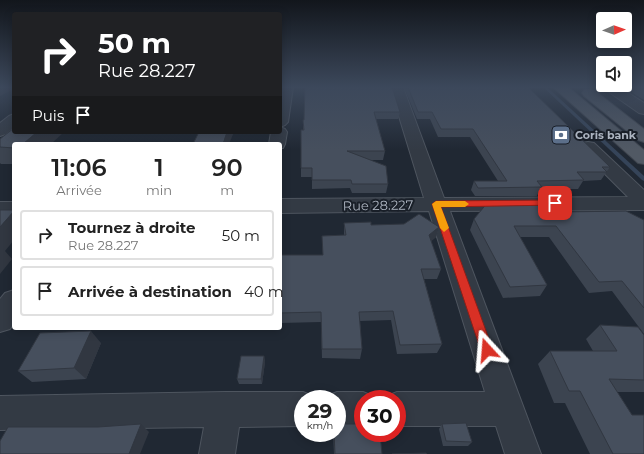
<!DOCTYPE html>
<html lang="fr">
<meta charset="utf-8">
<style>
:root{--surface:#fff;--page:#f2f2f2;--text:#222;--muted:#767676;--line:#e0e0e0}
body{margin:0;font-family:Montserrat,sans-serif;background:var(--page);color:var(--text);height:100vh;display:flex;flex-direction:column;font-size:15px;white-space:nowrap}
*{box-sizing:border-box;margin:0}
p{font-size:13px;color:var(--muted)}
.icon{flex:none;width:22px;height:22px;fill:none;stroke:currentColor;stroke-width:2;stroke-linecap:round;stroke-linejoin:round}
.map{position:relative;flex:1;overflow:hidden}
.side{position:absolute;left:12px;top:142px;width:270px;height:188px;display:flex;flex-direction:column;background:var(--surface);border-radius:4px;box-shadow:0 2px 10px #0003}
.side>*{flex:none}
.guide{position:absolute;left:12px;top:12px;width:270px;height:122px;border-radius:4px;box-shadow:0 2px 10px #0003;background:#202124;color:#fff;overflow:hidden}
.needle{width:26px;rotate:88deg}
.fabs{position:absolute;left:596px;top:12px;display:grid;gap:8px}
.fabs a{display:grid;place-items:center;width:36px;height:36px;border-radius:4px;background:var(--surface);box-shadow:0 2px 10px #0003;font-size:20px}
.speed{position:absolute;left:294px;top:390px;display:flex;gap:8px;font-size:20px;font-weight:700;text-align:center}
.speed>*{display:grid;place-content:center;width:52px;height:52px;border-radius:50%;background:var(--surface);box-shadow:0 2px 10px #0003;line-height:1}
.speed small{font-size:10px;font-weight:400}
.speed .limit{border:6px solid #d22;background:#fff;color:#111}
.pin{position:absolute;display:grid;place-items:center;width:34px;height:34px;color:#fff;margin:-17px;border-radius:8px;box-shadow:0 2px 6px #0006}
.me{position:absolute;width:44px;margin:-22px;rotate:341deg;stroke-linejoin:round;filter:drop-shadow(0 0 3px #0008)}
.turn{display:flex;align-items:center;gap:14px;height:84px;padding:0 20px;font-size:18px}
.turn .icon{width:52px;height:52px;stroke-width:2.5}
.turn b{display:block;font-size:28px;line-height:34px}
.then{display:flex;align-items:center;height:38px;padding:0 20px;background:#0003;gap:8px;font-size:15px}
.eta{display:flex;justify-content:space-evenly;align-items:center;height:68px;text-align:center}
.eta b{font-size:24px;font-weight:600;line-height:28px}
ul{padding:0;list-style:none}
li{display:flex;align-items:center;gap:12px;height:50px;margin:0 8px 6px;padding:0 12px;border:2px solid var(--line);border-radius:4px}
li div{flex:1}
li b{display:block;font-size:15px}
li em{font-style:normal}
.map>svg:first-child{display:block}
</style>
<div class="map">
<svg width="644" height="454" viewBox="0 0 644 454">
<rect width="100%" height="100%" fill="#202833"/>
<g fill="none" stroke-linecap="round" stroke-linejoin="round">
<!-- stream -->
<path fill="#354459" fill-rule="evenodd" d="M 543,87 L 547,87 L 644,176 L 644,181 L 642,180 Z"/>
<defs>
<path id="minor" d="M 280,87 L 293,87 L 288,122 L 285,125 L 280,127 Z
M 390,87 L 403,87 L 444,198 L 628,197 L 582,151 L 580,147 L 582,143 L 588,142 L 594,143 L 644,190 L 644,210 L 450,211 L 541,454 L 505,454 L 496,426 L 397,426 L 397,399 L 384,399 L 385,397 L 397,392 L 485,392 L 429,211 L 280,213 L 280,199 L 424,198 Z
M 605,87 L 619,87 L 644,103 L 644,114 L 639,113 L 606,90 Z
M 14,114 L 14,127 L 6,134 L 0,136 L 0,123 L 9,116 Z
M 280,127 L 285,129 L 287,132 L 285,144 L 283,148 L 280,148 L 280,144 L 269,144 L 271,132 L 280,132 Z
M 0,202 L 14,202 L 14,216 L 0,216 Z
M 14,290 L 14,323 L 10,329 L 0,332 L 0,299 L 5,293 Z
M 225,392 L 303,392 L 315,397 L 316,399 L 303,399 L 303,426 L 239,427 L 235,454 L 199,454 L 204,427 L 0,430 L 0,396 Z
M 337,392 L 363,392 L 375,397 L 376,399 L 363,399 L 363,426 L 337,426 L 337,399 L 324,399 L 325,397 Z"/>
<path id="major" d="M 553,87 L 568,87 L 644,150 L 644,164 L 638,163 Z
M 589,89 L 594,90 L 644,129 L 644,142 L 638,140 L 584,96 L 582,93 L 584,90 Z"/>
</defs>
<!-- minor casing -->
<use href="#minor" stroke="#4e555f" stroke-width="2"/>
<!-- major casing -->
<use href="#major" stroke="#3d434d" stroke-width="2"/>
<!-- minor -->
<use href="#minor" fill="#333a44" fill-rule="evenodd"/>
<!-- major -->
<use href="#major" fill="#515964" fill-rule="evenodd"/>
</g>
<!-- wall -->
<path fill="#3c4450" d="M 305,87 L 400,112 L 398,119 L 376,119 L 385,151 L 383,160 L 369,160 L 388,184 L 386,193 L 352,193 L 350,188 L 312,189 L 312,177 L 301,177 L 301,168 L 303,130 L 303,120 L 304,120 Z
M 404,87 L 528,87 L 610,167 L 601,180 L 583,181 L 578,189 L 540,189 L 537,196 L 475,196 L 471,190 L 474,181 L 498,181 L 470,137 L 438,137 L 430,119 L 417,119 Z
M 623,87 L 644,87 L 644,100 Z
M 0,139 L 14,144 L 14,164 L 1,164 L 0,163 Z
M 563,212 L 644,220 L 644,334 L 612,291 L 589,293 L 549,237 L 520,237 L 547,285 L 540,296 L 503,298 L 470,230 L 474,219 Z
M 344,223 L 371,225 L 439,227 L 436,237 L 431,241 L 441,269 L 437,279 L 424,279 L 442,344 L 437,353 L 397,354 L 391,320 L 360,321 L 362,349 L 360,359 L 322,358 L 321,322 L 280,323 L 280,255 L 323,255 L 322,236 L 344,235 Z
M 600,325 L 644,335 L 644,392 L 617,392 L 644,454 L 590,454 L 565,403 L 554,403 L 538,364 L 550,351 L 593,351 L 586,339 Z
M 101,343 L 86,379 L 32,382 L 18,371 Z
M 264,356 L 265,362 L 262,384 L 239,384 L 237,379 Z
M 442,424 L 472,442 L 468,446 L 443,446 L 439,429 Z
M 333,433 L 337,433 L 382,454 L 334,454 Z"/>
<!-- shaded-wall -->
<path fill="#313741" d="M 0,87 L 14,87 L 14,89 L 0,96 Z
M 37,132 L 64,132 L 51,144 L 23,144 Z
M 227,132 L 234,132 L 229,144 L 223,144 Z
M 14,211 L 14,240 L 5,251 L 12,259 L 0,274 L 0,227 Z
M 439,227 L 436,237 L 426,246 L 429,235 Z
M 91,331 L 101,343 L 86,379 L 74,368 Z
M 264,356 L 265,362 L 262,384 L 261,379 Z
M 141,424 L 149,432 L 140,454 L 129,454 Z"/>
<!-- building -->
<path fill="#464f5d" stroke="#313741" d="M 305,87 L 392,87 L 400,112 L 374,112 L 385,151 L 347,151 L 386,166 L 388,184 L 352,184 L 351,180 L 312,180 L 312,168 L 301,168 L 301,130 L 304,130 L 303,120 L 304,120 Z
M 408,87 L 528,87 L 610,167 L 602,167 L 607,172 L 577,172 L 584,180 L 537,181 L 542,187 L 478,188 L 474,181 L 507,181 L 473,129 L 441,129 L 432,112 L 418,112 Z
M 14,128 L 14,132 L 37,132 L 23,144 L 14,144 L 14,148 L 0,147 L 0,139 Z
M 199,132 L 227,132 L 223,144 L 193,144 Z
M 554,201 L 563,212 L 626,211 L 644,220 L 644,308 L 622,281 L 599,282 L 556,226 L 514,226 L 547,285 L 510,287 L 474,219 L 488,202 Z
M 0,210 L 14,210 L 14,211 L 0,227 Z
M 419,214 L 439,227 L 429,235 L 441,269 L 421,269 L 442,344 L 400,345 L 393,311 L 359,312 L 362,349 L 322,349 L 321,312 L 280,313 L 280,255 L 323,255 L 322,236 L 346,235 L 344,223 L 371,222 L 371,225 L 404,224 Z
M 600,325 L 638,327 L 644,335 L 644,380 L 609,379 L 632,415 L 644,415 L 644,454 L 613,454 L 580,391 L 569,391 L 550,351 L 617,351 Z
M 91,331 L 74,368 L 18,371 L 40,333 Z
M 241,356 L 264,356 L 261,379 L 237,379 Z
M 466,423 L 472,442 L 446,441 L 442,424 Z
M 141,424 L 129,454 L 0,454 L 0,441 L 8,427 L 98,427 Z
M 337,424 L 363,424 L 363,433 L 380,433 L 382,454 L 335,454 L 334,433 L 337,433 Z
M 426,453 L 427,454 L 392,454 Z"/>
<!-- sky -->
<linearGradient id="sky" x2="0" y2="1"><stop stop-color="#12161c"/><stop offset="0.58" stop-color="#3c485b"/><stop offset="1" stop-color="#3c485b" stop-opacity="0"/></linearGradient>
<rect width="644" height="150" fill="url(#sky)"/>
<!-- route -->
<path fill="#d93025" stroke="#8d1f18" d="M 555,200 L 559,203 L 558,205 L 441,207 L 493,350 L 491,354 L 487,356 L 482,354 L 432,204 L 436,201 Z"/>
<!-- slow -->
<path fill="#f59e0b" d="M 436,201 L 465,201 L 469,204 L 465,207 L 441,207 L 449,228 L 444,232 L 440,228 L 432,204 Z"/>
<!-- icons -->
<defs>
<symbol id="bank-square" viewBox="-11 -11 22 22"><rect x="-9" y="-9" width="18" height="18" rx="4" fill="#5c6f8a" stroke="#191f28"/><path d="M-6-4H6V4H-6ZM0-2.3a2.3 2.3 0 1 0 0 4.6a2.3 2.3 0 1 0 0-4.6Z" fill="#fff"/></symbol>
</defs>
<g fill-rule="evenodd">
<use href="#bank-square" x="550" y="124" width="22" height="22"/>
</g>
<g text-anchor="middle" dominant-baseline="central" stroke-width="4" stroke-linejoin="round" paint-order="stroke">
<!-- far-poi labels -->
<g font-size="11" font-weight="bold" fill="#adb5c1" stroke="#191f28" text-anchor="start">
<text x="575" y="135">Coris bank</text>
</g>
<!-- street labels -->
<g font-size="13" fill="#adb5c1" stroke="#191f28">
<text transform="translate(378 205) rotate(-1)">Rue 28.227</text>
</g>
</g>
</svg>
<div class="fabs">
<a><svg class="needle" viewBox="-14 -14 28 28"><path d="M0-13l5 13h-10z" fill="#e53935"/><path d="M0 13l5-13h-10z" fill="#767676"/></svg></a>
<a><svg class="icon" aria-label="sound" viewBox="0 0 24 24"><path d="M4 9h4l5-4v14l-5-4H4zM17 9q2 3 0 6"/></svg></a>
</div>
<div class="speed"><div>29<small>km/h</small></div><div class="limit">30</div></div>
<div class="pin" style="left:555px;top:203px;background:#d93025"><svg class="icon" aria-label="arrive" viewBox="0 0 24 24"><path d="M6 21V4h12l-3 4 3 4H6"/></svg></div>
<svg class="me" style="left:487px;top:350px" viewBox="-20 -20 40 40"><path d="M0-17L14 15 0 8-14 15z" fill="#d93025" stroke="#fff" stroke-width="4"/></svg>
<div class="guide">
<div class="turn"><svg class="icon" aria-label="right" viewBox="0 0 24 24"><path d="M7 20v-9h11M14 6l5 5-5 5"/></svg><div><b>50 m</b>Rue 28.227</div></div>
<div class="then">Puis<svg class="icon" aria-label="arrive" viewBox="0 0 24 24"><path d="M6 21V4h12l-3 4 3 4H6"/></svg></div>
</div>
<section class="side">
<div class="eta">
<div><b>11:06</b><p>Arrivée</p></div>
<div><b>1</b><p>min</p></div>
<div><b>90</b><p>m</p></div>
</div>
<ul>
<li><svg class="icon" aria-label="right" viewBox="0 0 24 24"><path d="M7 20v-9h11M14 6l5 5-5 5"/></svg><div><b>Tournez à droite</b><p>Rue 28.227</p></div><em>50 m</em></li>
<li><svg class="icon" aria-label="arrive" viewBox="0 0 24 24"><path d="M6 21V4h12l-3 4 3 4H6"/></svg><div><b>Arrivée à destination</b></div><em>40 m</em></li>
</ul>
</section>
</div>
